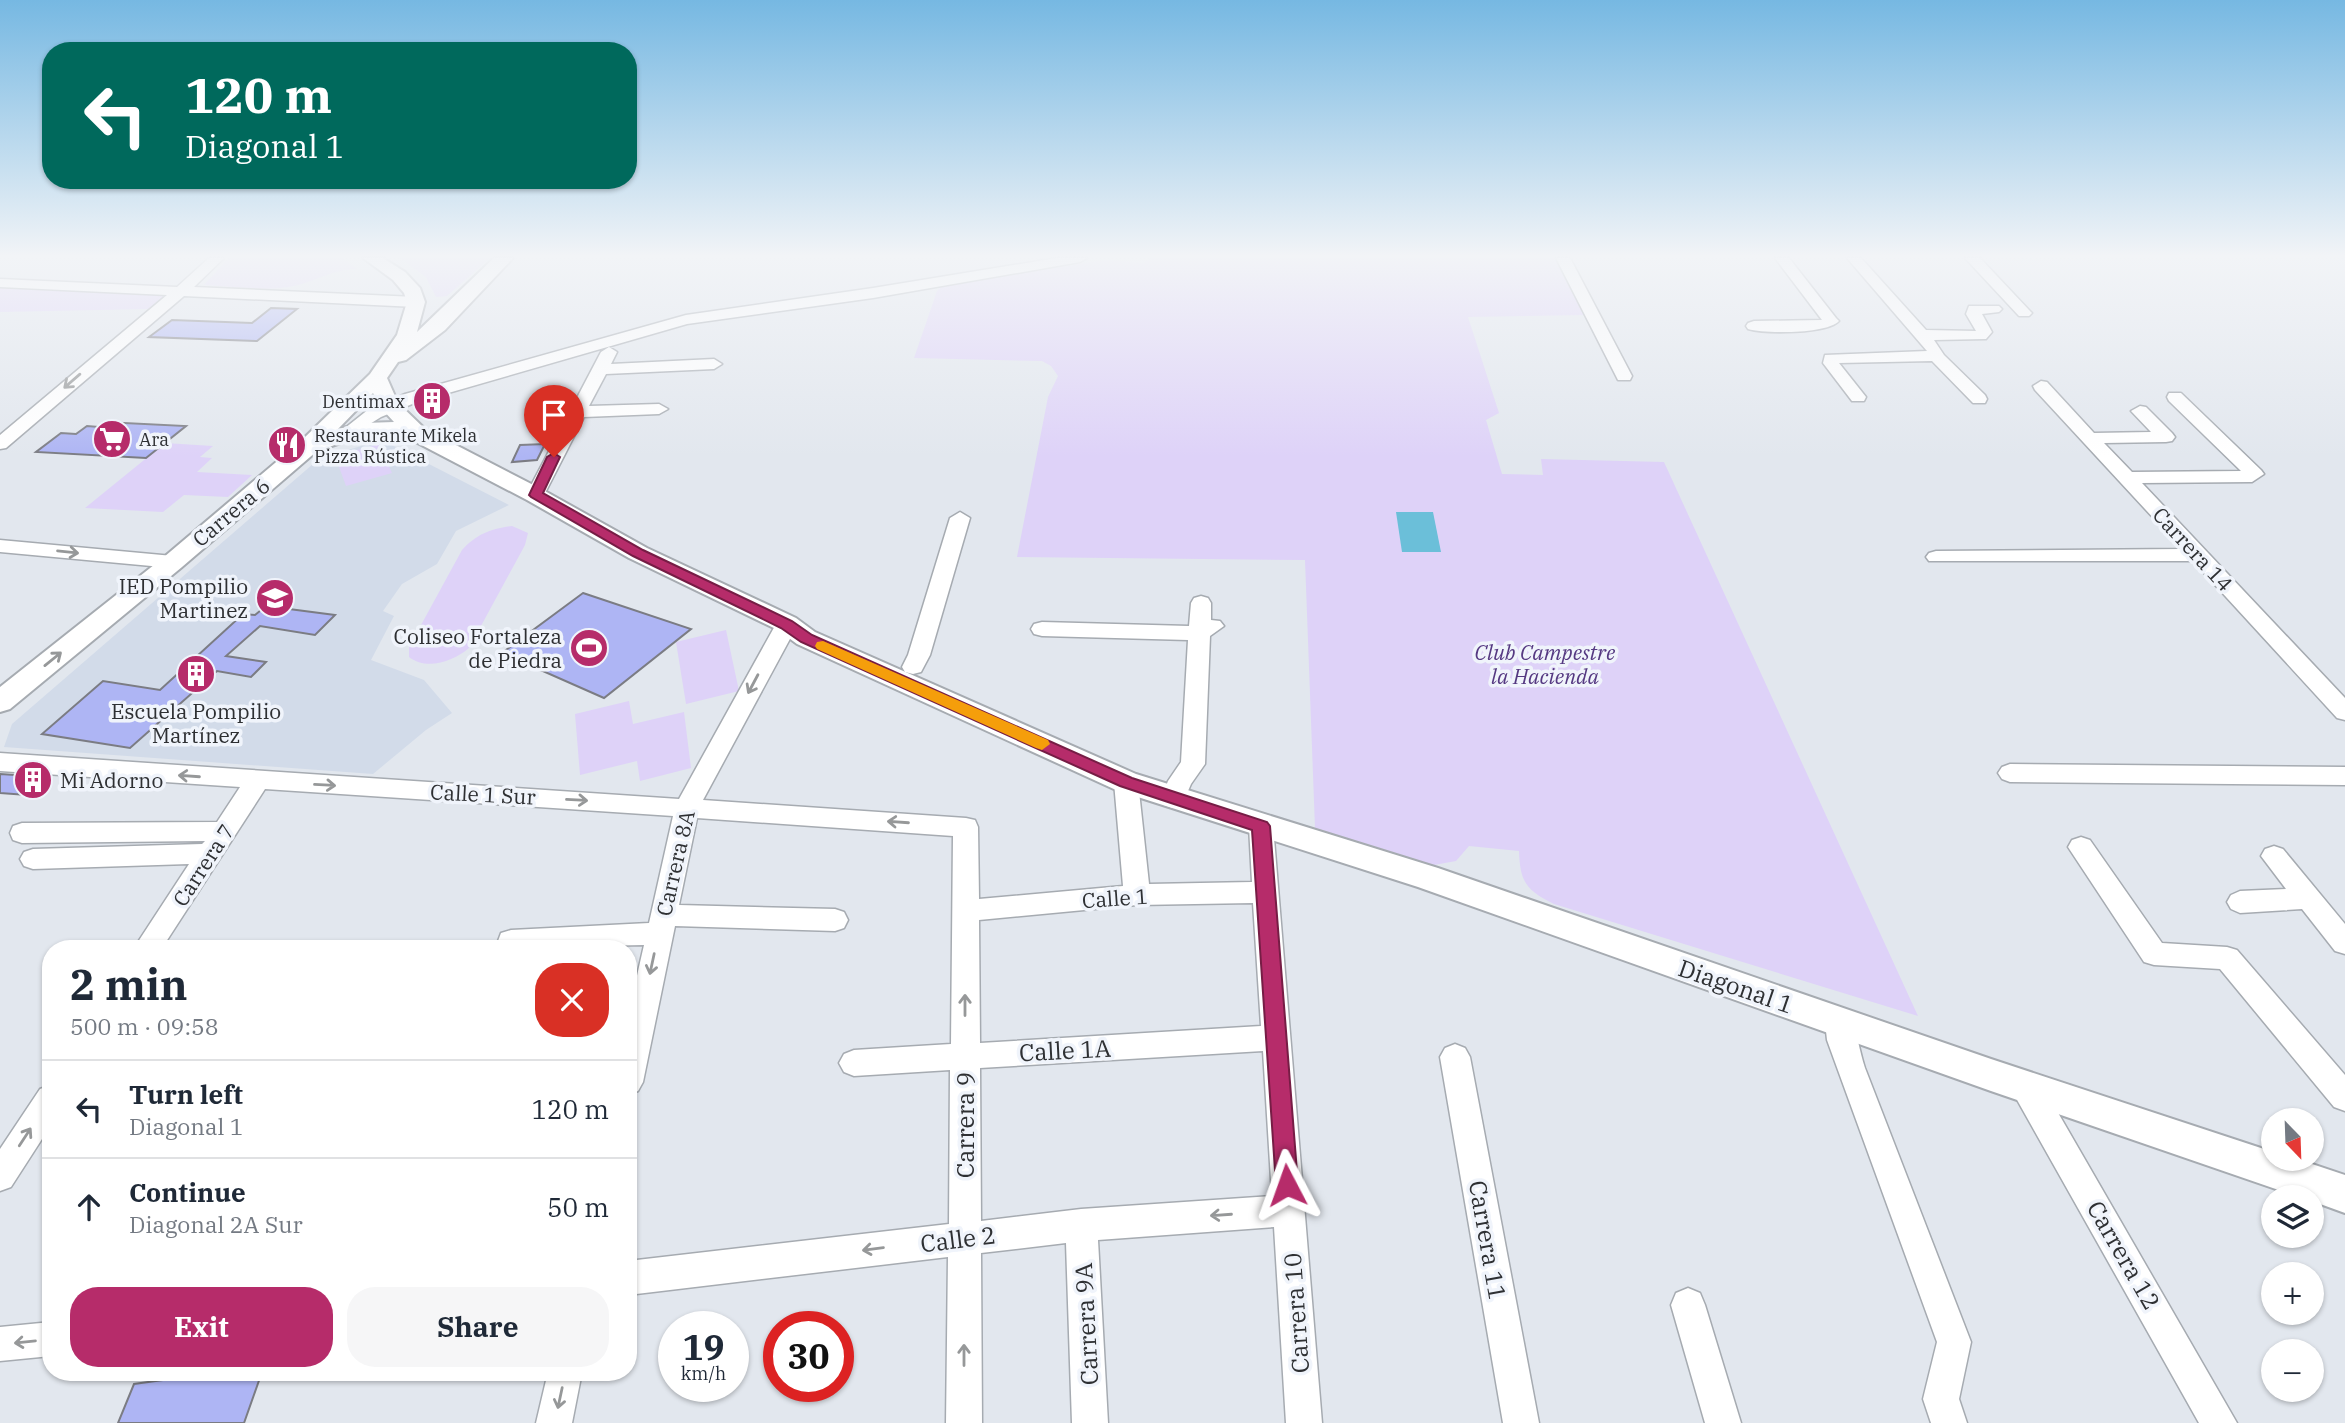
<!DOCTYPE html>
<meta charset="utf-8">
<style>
:root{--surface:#fff;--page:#f6f6f7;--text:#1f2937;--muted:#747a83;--line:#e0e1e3;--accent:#b62c6a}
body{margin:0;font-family:"IBM Plex Serif",serif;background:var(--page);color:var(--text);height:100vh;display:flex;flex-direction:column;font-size:26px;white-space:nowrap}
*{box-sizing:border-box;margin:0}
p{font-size:23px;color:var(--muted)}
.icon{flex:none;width:38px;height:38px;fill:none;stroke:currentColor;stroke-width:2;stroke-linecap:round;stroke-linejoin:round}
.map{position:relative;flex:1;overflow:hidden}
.drawer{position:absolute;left:42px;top:940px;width:595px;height:441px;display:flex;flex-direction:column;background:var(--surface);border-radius:28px;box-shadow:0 2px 5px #0004}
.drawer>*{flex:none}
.top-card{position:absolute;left:42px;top:42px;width:595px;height:147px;border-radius:28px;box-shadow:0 2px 5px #0004;background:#00695c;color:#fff;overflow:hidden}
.needle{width:46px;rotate:157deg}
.fabs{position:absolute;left:2261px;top:1108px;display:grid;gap:14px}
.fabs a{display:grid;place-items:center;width:63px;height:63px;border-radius:50%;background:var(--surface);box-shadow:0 2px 5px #0004;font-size:35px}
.speed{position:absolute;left:658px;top:1311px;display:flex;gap:14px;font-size:35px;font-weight:700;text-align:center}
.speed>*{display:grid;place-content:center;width:91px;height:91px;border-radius:50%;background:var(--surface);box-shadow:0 2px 5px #0004;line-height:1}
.speed small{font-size:18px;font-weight:400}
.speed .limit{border:10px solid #d22;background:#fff;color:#111}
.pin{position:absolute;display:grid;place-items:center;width:60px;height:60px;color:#fff;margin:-72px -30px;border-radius:50% 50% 50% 0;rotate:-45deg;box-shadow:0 0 7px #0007}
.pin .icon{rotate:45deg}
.me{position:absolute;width:77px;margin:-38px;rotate:356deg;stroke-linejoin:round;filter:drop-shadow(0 0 5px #0008)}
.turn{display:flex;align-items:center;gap:24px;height:147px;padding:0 28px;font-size:32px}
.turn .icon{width:91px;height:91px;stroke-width:2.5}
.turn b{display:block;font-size:49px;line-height:60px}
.round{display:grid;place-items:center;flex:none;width:74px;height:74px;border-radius:28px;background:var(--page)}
.summary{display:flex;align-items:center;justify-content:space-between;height:119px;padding:0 28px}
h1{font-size:42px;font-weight:700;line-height:52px}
.button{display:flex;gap:14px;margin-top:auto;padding:14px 28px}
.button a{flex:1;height:80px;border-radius:28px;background:var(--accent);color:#fff;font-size:28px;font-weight:700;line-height:80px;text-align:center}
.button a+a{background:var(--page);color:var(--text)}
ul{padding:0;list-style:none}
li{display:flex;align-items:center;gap:21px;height:98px;padding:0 28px;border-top:2px solid var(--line)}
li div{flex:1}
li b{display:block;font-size:26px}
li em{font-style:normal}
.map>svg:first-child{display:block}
</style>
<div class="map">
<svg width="2345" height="1423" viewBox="0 0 2345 1423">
<rect width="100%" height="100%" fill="#e2e7ee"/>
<!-- built -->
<path fill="#d2dbe9" d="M 382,440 L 509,505 L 456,531 L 437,564 L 402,584 L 383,611 L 394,616 L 371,660 L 424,680 L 452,713 L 426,730 L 373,774 L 4,747 L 12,724 L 320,458 Z"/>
<!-- green -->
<path fill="#ded2f8" d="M 229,258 L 342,258 L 357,269 C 334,268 311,284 288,287 C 261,291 231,286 204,285 Z
M 400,258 L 490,258 L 447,296 L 436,297 L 426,277 Z
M 1150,258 L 1555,258 L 1586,315 L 1468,317 L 1499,413 L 1486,420 L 1502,474 L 1543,475 L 1541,459 L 1664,462 L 1918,1016 L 1554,904 C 1526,890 1520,882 1519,851 L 1469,846 L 1456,861 L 1434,865 L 1315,828 L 1305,560 L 1017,557 L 1048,397 L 1058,376 L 1051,366 L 1042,361 L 914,358 L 937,291 L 942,286 L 1105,260 L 1144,263 Z
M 0,287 L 167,295 L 148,309 L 0,312 Z
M 165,443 L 213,446 L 200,457 L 212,458 L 197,472 L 252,475 L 228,497 L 184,495 L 163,512 L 85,508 Z
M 379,444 L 392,473 L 346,486 L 335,456 Z
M 512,526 L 528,533 L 525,545 L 469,648 C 454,661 427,671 409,657 L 409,647 L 462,550 C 477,534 490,529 512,526 Z
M 726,630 L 739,691 L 686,704 L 676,642 Z
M 629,701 L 633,724 L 684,712 L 691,768 L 640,781 L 637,761 L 580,775 L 575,714 Z"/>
<!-- water -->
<path fill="#6bbfd9" d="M 1396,512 L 1433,512 L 1441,552 L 1402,552 Z"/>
<!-- building -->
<path fill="#aeb5f4" stroke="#7b7c83" stroke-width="2" d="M 271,308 L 297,309 L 257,341 L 149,337 L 172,320 L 252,323 Z
M 104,422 L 186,426 L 146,458 L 36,452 L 61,433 L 76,434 L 87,426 L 99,427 Z
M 545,444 L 537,460 L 512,462 L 520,445 Z
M 583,593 L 691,629 L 604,698 L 502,653 Z
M 266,606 L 335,615 L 315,635 L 260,626 L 226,656 L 266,662 L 251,677 L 217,671 L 130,748 L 42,734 L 103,681 L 160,690 L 243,614 L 255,615 Z
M 0,774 L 46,777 L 27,795 L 0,793 Z
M 221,1372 L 262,1372 L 244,1423 L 118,1423 L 134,1384 Z"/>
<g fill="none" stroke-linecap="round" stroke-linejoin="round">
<defs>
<path id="minor" d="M 209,258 L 224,258 L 194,287 L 416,297 L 424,302 L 416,307 L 184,296 L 6,448 L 0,449 L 0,435 L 167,295 L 0,287 L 0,279 L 177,287 Z
M 1057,258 L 1087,258 L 1080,262 L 873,298 L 687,324 L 417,402 L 381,417 L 349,437 L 340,432 L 369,409 L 405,394 L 686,315 L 873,288 Z
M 1556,258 L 1570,258 L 1632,376 L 1630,380 L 1618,380 L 1616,376 Z
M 1775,258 L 1789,258 L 1836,318 L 1839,321 C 1827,334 1766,334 1748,329 L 1746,326 L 1748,323 L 1754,321 L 1822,320 Z
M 1847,258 L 1861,258 L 1926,330 L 1976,331 L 1966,314 L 1969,306 L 1999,306 L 2002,309 L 1999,312 L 1982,314 L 1992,332 L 1986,339 L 1934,340 L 1944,355 L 1985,395 L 1987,399 L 1985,403 L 1973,403 L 1932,361 L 1839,363 L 1866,397 L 1864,401 L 1852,401 L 1823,363 L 1825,355 L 1927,351 Z
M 1965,258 L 1980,258 L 2029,310 L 2032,313 L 2029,316 L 2019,316 Z
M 609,347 L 617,352 L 611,364 L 714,359 L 722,364 L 714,369 L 606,374 L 589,406 L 659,404 L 668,409 L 659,414 L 584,417 L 544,495 L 535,501 L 528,499 L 526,495 L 601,352 Z
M 2041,381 L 2047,382 L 2094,433 L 2151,432 L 2131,411 L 2140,406 L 2146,407 L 2172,433 L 2175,437 L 2172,441 L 2166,442 L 2104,443 L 2132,472 L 2241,471 L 2169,401 L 2167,397 L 2169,393 L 2181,393 L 2261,470 L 2264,474 L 2252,482 L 2142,483 L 2345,698 L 2345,720 L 2337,718 L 2193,561 L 1929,561 L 1926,557 L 1929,553 L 1936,551 L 2182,549 L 2035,390 L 2033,386 Z
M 960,512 L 970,518 L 930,655 L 921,672 L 913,674 L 905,672 L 902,667 L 908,655 L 950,518 Z
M 0,540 L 173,556 L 180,558 L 183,562 L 180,566 L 173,568 L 0,552 Z
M 1201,596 L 1208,598 L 1211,603 L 1211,620 L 1220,621 L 1224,626 L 1210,636 L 1205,764 L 1191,784 L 1182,805 L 1173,808 L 1164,805 L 1161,799 L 1168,781 L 1181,762 L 1188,640 L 1042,636 L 1034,634 L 1031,629 L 1034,624 L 1042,622 L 1189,626 L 1191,603 L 1194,598 Z
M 787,617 L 794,619 L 798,624 L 703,800 L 966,818 L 975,820 L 978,827 L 979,899 L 1123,886 L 1114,782 L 1117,776 L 1126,773 L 1135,776 L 1138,782 L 1149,884 L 1252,882 L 1249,826 L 1252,819 L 1261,817 L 1270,819 L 1273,826 L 1322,1423 L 1286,1423 L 1274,1227 L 1098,1240 L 1108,1423 L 1072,1423 L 1066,1243 L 981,1253 L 982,1423 L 946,1423 L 948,1257 L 628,1295 L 628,1261 L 949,1224 L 950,1070 L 854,1076 L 844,1072 L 839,1063 L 844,1054 L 854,1050 L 951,1044 L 953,836 L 697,818 L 679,905 L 835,909 L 844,912 L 848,920 L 844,928 L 835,931 L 675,926 L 643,1082 L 638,1091 L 628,1095 L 628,1015 L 644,945 L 501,948 L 498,941 L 501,933 L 511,930 L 649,923 L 673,816 L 265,789 L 162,948 L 134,948 L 189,864 L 33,869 L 24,866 L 20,859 L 24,852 L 33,849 L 202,844 L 205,841 L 22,843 L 13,840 L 10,833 L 13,826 L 22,823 L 217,822 L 240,787 L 0,771 L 0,753 L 679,799 L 776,624 L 780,619 ZM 1253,903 L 1261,1026 L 980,1043 L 979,920 L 1137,905 ZM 1263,1051 L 1272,1196 L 1081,1209 L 981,1221 L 980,1068 Z
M 2010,764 L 2345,767 L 2345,785 L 2010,782 L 2002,779 L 1998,773 L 2002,767 Z
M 2081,837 L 2090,840 L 2162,943 L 2227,947 L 2237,950 L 2345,1075 L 2345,1111 L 2334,1107 L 2220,969 L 2154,965 L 2144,962 L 2068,847 L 2072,840 Z
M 2274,846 L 2283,849 L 2345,924 L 2345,954 L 2335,951 L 2302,909 L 2240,913 L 2231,909 L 2227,902 L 2231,895 L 2240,891 L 2286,889 L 2261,856 L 2265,849 Z
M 1839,1010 L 1849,1013 C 1857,1030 1859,1050 1865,1068 L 1971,1342 L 1959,1399 L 1967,1423 L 1931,1423 L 1923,1399 L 1937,1342 L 1827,1040 L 1825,1022 L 1829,1013 Z
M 1455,1044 L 1465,1048 L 1470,1057 L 1539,1423 L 1503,1423 L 1440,1057 L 1445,1048 Z
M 2027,1075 L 2038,1078 L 2237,1423 L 2199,1423 L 2016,1098 L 2012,1088 L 2016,1078 Z
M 51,1085 L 51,1125 L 11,1187 L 0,1191 L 0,1149 L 40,1089 Z
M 1688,1288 L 1700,1293 L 1705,1305 L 1741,1423 L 1705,1423 L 1671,1305 L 1676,1293 Z
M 51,1322 L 51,1356 L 0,1361 L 0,1327 Z
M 548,1372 L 582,1372 L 572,1423 L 536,1423 Z"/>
<path id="major" d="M 363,258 L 383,258 L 405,272 L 420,288 L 425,302 L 417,332 L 494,258 L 513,258 L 445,330 L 406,360 L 398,362 L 387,378 L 398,403 L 425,429 L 543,490 L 647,548 L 796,618 L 815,632 L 1136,774 L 1438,868 L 1991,1059 L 2273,1152 L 2273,1158 L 2294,1158 L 2345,1175 L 2345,1213 L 2312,1201 L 2312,1197 L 2299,1197 L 1991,1091 L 1418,887 L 1116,790 L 797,644 L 778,630 L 629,558 L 527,500 L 410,439 L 391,434 L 364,435 L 317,451 L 182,567 L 10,709 L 0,712 L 0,687 L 164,557 L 301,441 L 370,374 L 397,335 L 407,302 L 404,293 L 393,280 ZM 373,393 L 382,409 L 394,422 L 364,423 L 338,429 Z"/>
</defs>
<!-- minor casing -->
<use href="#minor" stroke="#a6abb1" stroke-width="3"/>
<!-- major casing -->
<use href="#major" stroke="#a6abb1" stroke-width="4"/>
<!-- minor -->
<use href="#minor" fill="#fff" fill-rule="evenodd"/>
<!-- major -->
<use href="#major" fill="#fff" fill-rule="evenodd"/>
</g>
<!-- one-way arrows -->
<defs><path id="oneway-shaft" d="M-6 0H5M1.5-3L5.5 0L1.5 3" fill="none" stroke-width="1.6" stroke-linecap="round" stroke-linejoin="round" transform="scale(1.75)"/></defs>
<g stroke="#969899">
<use href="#oneway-shaft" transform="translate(72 381) rotate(139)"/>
<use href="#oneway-shaft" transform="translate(68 552) rotate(6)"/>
<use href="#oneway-shaft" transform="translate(53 659) rotate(-39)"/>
<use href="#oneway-shaft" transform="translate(753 684) rotate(118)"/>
<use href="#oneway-shaft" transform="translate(189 776) rotate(-176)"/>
<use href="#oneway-shaft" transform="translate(325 785) rotate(3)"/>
<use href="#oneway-shaft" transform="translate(577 800) rotate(3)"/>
<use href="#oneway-shaft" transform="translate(898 822) rotate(-176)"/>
<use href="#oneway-shaft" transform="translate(652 964) rotate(102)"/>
<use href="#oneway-shaft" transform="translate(965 1005) rotate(-90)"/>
<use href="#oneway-shaft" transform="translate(25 1137) rotate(-57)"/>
<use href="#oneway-shaft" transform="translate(1221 1215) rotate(176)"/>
<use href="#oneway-shaft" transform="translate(873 1249) rotate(173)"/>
<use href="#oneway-shaft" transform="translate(25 1342) rotate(174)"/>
<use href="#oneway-shaft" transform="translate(964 1355) rotate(-90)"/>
<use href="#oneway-shaft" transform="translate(560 1398) rotate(102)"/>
</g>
<!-- sky -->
<linearGradient id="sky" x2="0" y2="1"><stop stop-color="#76b8e2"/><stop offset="0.56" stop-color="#f2f4f7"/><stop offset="1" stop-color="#f2f4f7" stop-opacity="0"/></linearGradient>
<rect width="2345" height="457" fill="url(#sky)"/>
<!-- route -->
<path fill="#b62c6a" stroke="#761d45" stroke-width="2" d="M 554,453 L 560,457 L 543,493 L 643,550 L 792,621 L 812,635 L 1132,778 L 1267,822 L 1270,826 L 1298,1185 L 1295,1193 L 1287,1196 L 1279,1193 L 1276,1185 L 1252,830 L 1120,786 L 801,642 L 781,628 L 633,556 L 531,497 L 529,495 L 547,457 Z"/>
<!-- slow -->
<path fill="#f59e0b" d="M 823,641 L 1048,740 L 1050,744 L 1042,750 L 1036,748 L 817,649 L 815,646 L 817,642 Z"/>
<!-- icons -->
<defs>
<symbol id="building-disc" viewBox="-11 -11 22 22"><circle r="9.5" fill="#b62c6a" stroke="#f0f4fb"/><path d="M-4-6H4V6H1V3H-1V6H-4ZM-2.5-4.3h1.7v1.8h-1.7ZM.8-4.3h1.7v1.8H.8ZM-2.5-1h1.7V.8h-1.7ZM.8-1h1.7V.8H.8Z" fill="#fff"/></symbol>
<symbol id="supermarket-disc" viewBox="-11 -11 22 22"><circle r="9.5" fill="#b62c6a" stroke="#f0f4fb"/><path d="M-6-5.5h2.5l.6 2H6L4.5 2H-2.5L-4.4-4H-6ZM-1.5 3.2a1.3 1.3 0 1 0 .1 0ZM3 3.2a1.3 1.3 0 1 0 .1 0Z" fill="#fff"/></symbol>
<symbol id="restaurant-disc" viewBox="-11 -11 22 22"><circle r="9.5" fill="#b62c6a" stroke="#f0f4fb"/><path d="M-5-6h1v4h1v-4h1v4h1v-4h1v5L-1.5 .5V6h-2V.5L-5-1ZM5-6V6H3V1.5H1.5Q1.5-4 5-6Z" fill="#fff"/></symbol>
<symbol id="school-disc" viewBox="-11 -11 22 22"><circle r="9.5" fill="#b62c6a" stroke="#f0f4fb"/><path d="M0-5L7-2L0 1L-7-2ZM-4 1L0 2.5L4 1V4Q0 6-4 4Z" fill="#fff"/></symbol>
<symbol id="stadium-disc" viewBox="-11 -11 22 22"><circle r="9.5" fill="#b62c6a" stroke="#f0f4fb"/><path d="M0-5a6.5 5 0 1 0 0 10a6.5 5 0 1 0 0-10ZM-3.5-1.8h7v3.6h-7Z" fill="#fff"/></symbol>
</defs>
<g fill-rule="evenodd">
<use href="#building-disc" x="410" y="379" width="44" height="44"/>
<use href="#supermarket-disc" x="90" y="417" width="44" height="44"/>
<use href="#restaurant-disc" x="265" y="423" width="44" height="44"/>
<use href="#school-disc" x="253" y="576" width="44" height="44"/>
<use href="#stadium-disc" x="567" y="626" width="44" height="44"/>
<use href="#building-disc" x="174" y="652" width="44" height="44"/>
<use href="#building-disc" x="11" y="758" width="44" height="44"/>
</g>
<g text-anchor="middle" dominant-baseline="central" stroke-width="7" stroke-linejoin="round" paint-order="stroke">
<!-- far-poi labels -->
<g font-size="18" fill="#2e3033" stroke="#f0f4fb" text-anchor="start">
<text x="405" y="401" text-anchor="end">Dentimax</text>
<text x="314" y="435">Restaurante Mikela<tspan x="314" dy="21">Pizza Rústica</tspan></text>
<text x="139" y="439">Ara</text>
</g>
<!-- street labels -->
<g font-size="21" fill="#2e3033" stroke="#f0f4fb">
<text transform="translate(231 512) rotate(-40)">Carrera 6</text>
<text transform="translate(2193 549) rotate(47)">Carrera 14</text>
<text transform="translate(483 794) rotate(3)">Calle 1 Sur</text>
<text transform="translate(675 863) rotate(-77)">Carrera 8A</text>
<text transform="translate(203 865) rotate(-57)">Carrera 7</text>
<text transform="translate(1115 898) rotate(-4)">Calle 1</text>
</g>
<!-- poi labels -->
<g font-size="21" fill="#2e3033" stroke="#f0f4fb" text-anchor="end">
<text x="248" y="586">IED Pompilio<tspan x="248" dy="24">Martinez</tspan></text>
<text x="562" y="636">Coliseo Fortaleza<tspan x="562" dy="24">de Piedra</tspan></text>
<text x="196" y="711" text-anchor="middle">Escuela Pompilio<tspan x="196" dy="24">Martínez</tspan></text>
<text x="60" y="780" text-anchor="start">Mi Adorno</text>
</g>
<!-- park labels -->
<g font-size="21" font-style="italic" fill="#553982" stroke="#f0f4fb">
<text x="1545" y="652">Club Campestre<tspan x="1545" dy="24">la Hacienda</tspan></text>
</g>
<!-- near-street labels -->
<g font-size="24" fill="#2e3033" stroke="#f0f4fb">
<text transform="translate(1736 986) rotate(19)">Diagonal 1</text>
<text transform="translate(1065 1050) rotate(-3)">Calle 1A</text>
<text transform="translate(965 1125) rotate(-90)">Carrera 9</text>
<text transform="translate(958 1239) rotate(-7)">Calle 2</text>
<text transform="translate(1488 1240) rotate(80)">Carrera 11</text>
<text transform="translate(2124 1255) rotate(60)">Carrera 12</text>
<text transform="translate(1296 1313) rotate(-94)">Carrera 10</text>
<text transform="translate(1086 1324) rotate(-93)">Carrera 9A</text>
</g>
</g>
</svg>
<div class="fabs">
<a><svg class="needle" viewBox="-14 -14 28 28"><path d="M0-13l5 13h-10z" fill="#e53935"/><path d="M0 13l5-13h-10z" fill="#747a83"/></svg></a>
<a><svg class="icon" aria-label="layers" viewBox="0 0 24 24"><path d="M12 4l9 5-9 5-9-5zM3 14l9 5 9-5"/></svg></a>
<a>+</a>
<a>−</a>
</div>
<div class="speed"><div>19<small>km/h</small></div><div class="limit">30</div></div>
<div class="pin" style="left:554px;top:457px;background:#d93025"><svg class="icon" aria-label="arrive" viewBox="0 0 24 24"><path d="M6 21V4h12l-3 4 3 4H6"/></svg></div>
<svg class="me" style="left:1287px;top:1185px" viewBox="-20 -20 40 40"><path d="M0-17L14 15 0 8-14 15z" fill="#b62c6a" stroke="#fff" stroke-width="4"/></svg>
<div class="top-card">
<div class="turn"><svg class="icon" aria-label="left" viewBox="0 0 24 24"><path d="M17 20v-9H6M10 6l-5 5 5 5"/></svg><div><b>120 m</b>Diagonal 1</div></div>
</div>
<section class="drawer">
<div class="summary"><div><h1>2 min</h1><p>500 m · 09:58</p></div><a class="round" style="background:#d93025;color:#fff"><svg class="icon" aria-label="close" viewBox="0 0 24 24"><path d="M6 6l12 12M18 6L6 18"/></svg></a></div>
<ul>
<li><svg class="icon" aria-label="left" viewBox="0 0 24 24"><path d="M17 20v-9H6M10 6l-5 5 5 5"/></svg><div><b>Turn left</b><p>Diagonal 1</p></div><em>120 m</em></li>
<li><svg class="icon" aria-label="ahead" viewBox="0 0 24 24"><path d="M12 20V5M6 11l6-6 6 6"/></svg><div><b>Continue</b><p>Diagonal 2A Sur</p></div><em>50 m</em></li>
</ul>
<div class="button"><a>Exit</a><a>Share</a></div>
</section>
</div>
